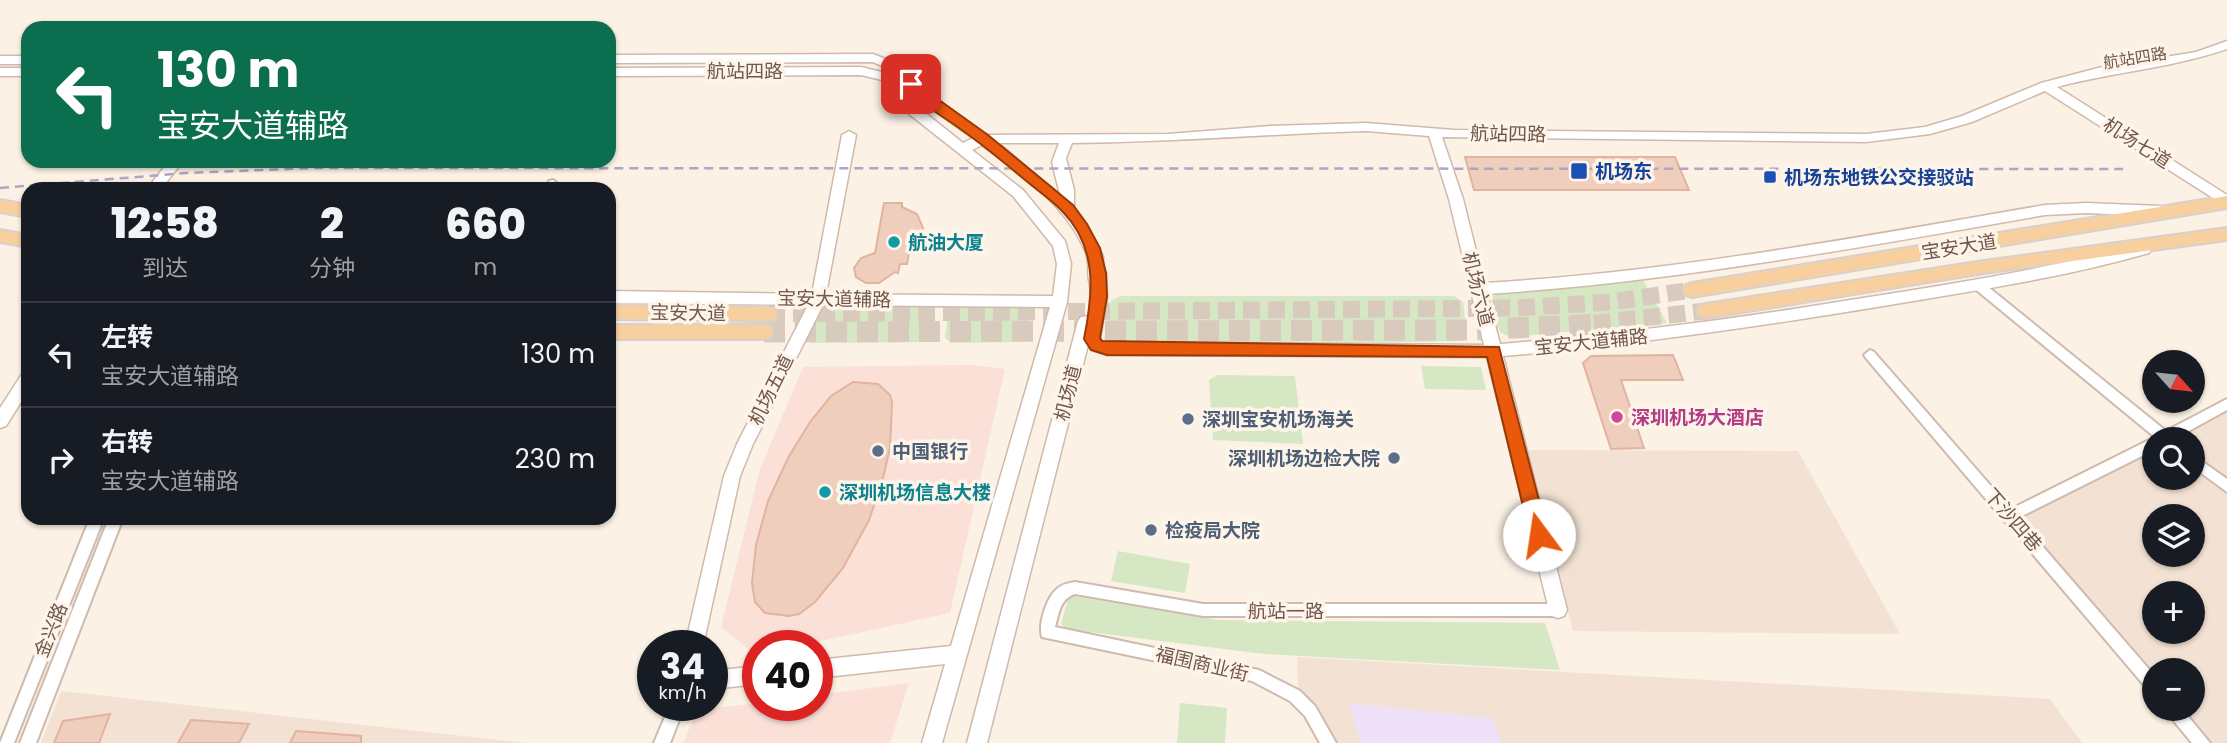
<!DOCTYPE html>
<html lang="zh">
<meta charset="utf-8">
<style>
:root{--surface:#171b24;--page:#20242c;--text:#f1f3f6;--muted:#9ea1a6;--line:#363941}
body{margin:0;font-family:Poppins,"Noto Sans SC",sans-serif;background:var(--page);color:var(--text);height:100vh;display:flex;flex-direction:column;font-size:26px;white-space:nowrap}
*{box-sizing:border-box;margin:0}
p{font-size:23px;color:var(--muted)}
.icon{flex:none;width:38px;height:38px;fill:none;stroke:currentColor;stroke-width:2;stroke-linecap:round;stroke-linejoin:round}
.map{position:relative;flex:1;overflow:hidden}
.details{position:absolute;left:21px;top:182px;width:595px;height:343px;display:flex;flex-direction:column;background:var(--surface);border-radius:21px;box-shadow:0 2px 5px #0004}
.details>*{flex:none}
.banner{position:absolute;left:21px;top:21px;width:595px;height:147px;border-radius:21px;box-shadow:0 2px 5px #0004;background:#0b6e4f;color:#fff;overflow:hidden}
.needle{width:46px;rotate:117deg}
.fabs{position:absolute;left:2142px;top:350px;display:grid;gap:14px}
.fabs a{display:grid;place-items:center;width:63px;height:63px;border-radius:50%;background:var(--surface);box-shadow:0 2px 5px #0004;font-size:35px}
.speed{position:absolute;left:637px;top:630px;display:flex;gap:14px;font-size:35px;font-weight:700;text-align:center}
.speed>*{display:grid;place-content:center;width:91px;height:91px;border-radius:50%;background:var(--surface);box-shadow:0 2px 5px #0004;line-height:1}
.speed small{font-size:18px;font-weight:400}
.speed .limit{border:10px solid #d22;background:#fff;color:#111}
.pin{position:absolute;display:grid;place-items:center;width:60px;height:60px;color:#fff;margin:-30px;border-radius:14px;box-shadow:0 4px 10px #0006}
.me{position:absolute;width:77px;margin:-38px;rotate:346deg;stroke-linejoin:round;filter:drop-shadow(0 0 5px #0008)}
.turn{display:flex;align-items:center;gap:24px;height:147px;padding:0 21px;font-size:32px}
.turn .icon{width:91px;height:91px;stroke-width:2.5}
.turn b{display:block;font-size:49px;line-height:60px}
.eta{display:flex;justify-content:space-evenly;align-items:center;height:119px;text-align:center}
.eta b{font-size:42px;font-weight:800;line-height:49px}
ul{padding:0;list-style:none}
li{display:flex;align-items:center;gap:21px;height:105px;padding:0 21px;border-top:2px solid var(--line)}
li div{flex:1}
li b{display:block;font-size:26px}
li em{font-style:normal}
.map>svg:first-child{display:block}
</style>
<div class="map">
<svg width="2227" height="743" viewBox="0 0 2227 743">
<rect width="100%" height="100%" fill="#fbf1e4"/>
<!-- residential -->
<path fill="#f3e2d3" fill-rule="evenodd" d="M 2227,404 L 2227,743 L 2202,743 L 2173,709 L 2193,709 L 2193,670 L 2154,670 L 2154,686 L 2010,516 L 2154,444 L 2154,478 L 2193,478 L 2193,439 L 2163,439 ZM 2154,516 L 2193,516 L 2193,555 L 2154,555 ZM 2154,593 L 2193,593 L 2193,632 L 2154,632 Z
M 1527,450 L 1798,451 L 1900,634 L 1573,631 Z
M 1297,657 L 2050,699 L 2082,743 L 1334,743 L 1325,721 L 1313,705 L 1298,693 Z
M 61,691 L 525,743 L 41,743 Z"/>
<!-- commercial -->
<path fill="#fbe0d8" d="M 972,365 L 1005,369 L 950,613 L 798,646 L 758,646 L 756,655 L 721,627 L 760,469 L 803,367 Z
M 909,683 L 890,743 L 683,743 L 697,710 L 758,703 L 758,705 L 817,705 L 817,695 Z"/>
<!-- education -->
<path fill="#eee1f7" d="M 1349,703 L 1493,718 L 1501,743 L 1360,743 Z"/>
<!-- green -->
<path fill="#d5e8c3" d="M 1643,280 L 1667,323 L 1510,337 L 1500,332 L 1492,301 L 1493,296 L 1497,294 Z
M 1120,296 L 1454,296 L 1463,302 L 1467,334 L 1464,340 L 1459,341 L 1409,342 L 1106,341 L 1104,339 L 1111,301 Z
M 826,304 L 929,304 L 927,338 L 922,342 L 811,343 L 807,338 Z
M 952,305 L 1025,306 L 1030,314 L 1023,337 L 1018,342 L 951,343 L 945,338 L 949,309 Z
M 1421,366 L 1481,367 L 1486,390 L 1425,389 Z
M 1218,375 L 1295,376 L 1303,444 L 1213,440 L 1209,380 Z
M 1118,551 L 1190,564 L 1185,593 L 1111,581 Z
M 1073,596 L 1218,620 L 1545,623 L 1560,670 L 1264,654 L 1074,630 L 1064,627 L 1061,623 L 1068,600 Z
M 1180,703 L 1227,708 L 1225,743 L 1177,743 Z"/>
<!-- building -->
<path fill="#f0cebd" stroke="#e2b39e" stroke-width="2" d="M 1465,157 L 1675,157 L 1689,190 L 1474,190 Z
M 884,203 L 902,203 L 902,207 L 917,214 L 923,228 L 921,235 L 912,235 L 907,264 L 900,264 L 898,273 L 895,272 L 879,283 L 866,283 L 856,277 L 854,268 L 861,258 L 875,253 Z
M 1673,355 L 1683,380 L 1621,380 L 1644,448 L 1611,449 L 1583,363 L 1591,356 Z
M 853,382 L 878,384 L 890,395 L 892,402 L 890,448 L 882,482 L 869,520 L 843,568 L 815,602 L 799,614 L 789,616 L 765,613 L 755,602 L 752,583 L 756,545 L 768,501 L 788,458 L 810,422 L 831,396 Z
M 110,714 L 99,743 L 54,743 L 63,721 Z
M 191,720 L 249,724 L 239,743 L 178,743 Z
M 296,731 L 361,736 L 361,743 L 290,743 Z"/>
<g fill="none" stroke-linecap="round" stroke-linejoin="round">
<!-- primary-tunnel-far1 -->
<path stroke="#d9cabe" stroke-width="17" stroke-dasharray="17 8" stroke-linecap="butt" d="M 768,314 L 1516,308 L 1611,302 L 1692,290
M 1569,326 L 1706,311"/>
<!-- primary-tunnel -->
<path stroke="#d9cabe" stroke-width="21" stroke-dasharray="21 10" stroke-linecap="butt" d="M 764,332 L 1469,330 L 1601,324"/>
<defs>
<path id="street" d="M 553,180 L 558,184 L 556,189 L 546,189 L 549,181 Z
M 1978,281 L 1982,282 L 2166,431 L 2227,399 L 2227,410 L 2174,439 L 2157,439 L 1974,288 L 1972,285 Z
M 1870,350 L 1874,352 L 2011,509 L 2149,440 L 2155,439 L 2154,450 L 2018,518 L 2154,675 L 2154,693 L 2149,691 L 1866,358 L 1864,355 Z
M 2193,455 L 2227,479 L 2227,492 L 2193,467 Z
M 90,518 L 104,518 L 14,743 L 0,743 Z
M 109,518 L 123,518 L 36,743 L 20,743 Z
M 1075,582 L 1203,604 L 1558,604 L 1563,605 L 1565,610 L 1563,615 L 1558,616 L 1203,616 L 1075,594 C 1060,599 1059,613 1055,627 L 1259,670 L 1300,691 L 1315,706 L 1336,743 L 1320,743 L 1305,716 L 1290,701 L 1252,681 L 1042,637 C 1038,624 1047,596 1058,588 C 1063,584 1069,583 1075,582 Z
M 670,705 L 685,705 L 670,743 L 654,743 Z
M 2166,709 L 2182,709 L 2210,743 L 2192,743 L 2168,714 Z"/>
<path id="secondary" d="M 2227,41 L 2227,49 C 2172,68 2113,72 2057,87 L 2227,195 L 2227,207 L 2045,91 L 1972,122 L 1930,134 L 1866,142 L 1442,137 L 1463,199 L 1484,283 C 1673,272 1859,237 2045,205 L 2086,203 L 2160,206 L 2167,211 L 2160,216 L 2086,213 L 2045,215 C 1860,247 1675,282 1487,294 L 1500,344 C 1622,334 1742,318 1863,298 C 1958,283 2051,268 2144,244 L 2151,249 L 2149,253 C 2062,278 1972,291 1883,306 C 1756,327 1631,345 1503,356 L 1567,610 L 1564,616 L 1558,618 L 1552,616 L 1549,610 L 1487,357 L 1107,355 L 1092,350 L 1088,345 L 987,743 L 967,743 L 1078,321 L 1081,317 L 1089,316 C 1093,297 1092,297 1089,280 C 1087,271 1090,262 1086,253 C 1068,207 1021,173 982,145 L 972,150 L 1023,190 L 1065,241 L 1071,264 L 1067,302 L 942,743 L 922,743 L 945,664 L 817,678 L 817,660 L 951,646 L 1050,307 L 823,305 L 753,444 L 740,476 L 703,646 L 685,646 L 724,476 L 737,444 L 808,305 L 609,303 L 609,291 L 812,294 L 842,135 L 849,131 L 856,135 L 826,294 L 1053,296 L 1057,264 L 1053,246 L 1013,196 L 899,106 L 882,80 L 861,75 L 609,76 L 609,68 L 861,67 L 890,74 L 909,100 L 963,143 L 973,138 L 917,98 L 894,71 L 873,62 L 609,63 L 609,55 L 873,54 L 903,66 L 927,92 L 986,135 L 1168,134 L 1271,126 L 1366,123 L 1454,130 L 1866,134 L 1925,127 L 1962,116 L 2041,83 L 2098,68 L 2196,52 ZM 1366,131 L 1429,136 L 1449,199 L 1484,345 L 1102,342 L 1100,338 L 1107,297 L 1106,273 L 1103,269 L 1103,256 L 1089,230 L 1074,210 L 1074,190 L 1066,158 L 1072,143 C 1171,142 1268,134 1366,131 ZM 998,143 L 1059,143 L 1052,162 L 1060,195 Z
M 0,56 L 28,56 L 28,64 L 0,64 Z
M 0,68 L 28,68 L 28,76 L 0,76 Z
M 169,161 L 183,161 L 161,189 L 147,189 Z
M 28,372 L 28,391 L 6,426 L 0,428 L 0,408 L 22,374 Z
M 758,666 L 758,684 L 712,689 L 712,671 Z"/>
<path id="primary" d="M 2227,196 L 2227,208 L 1692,297 L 1686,295 L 1683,290 L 1686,285 L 1692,283 Z
M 0,200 L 28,205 L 28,217 L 0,212 Z
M 2227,228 L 2227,240 L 1984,273 L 1706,318 L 1699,316 L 1697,311 L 1699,306 L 1706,304 L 1984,261 Z
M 0,230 L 28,235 L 28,247 L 0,242 Z
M 609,305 L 768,307 L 775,309 L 777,314 L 775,319 L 768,321 L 609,319 Z
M 609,325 L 764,325 L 771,327 L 773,332 L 771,337 L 764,339 L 609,339 Z"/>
</defs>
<!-- street casing -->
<use href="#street" stroke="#cebaae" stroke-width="4"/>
<!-- secondary casing -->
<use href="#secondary" stroke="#d1b9ab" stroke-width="3"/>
<!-- primary casing -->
<use href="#primary" stroke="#d8d0cd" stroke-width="4"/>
<!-- street -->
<use href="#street" fill="#fff" fill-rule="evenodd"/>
<!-- secondary -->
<use href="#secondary" fill="#fff" fill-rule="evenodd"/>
<!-- primary -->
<use href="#primary" fill="#f8d09f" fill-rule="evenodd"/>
<!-- rail -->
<path stroke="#b3a3c4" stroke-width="2.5" stroke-dasharray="9 6" stroke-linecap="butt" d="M 0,188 L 186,173 L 315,168 L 2123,169"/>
</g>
<!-- route -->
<path fill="#ea580c" stroke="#983908" stroke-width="2" d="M 911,80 L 988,135 L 1073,205 L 1087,224 L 1100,248 L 1106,273 L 1107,297 L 1100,338 L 1102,341 L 1499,347 L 1548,535 L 1545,541 L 1539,543 L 1533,541 L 1530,535 L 1487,357 L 1107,355 L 1091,350 L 1084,339 C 1093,294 1098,248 1063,212 C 1054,202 1041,193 1030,184 C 1008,166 986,147 963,131 C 943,116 919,104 904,84 Z"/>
<!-- markers -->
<g fill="#1a4fb4" stroke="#fef5ea" stroke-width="2.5">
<rect x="1570" y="162" width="18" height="18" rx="3.5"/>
<rect x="1763" y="170" width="14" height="14" rx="3.5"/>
</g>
<g fill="#0f9aa8" stroke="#fef5ea" stroke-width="2.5">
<circle cx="894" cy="242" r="7"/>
<circle cx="825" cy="492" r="7"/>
</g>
<circle fill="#d1479c" stroke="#fef5ea" stroke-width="2.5" cx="1617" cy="417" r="7"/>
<g fill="#5c6f8a" stroke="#fef5ea" stroke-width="2.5">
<circle cx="1188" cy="419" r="7"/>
<circle cx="878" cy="451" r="7"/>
<circle cx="1394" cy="458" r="7"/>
<circle cx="1151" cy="530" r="7"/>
</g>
<g text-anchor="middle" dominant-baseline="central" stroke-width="7" stroke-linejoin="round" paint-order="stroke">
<!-- far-street labels -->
<g font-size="16" fill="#73564b" stroke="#fef5ea">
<text transform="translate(2135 58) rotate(-9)">航站四路</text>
</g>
<!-- street labels -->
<g font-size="19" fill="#73564b" stroke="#fef5ea">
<text x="745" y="71">航站四路</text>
<text transform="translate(1508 134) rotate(1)">航站四路</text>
<text transform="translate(2137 143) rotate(33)">机场七道</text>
<text transform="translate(1959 247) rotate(-9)">宝安大道</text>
<text transform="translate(1478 289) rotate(76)">机场六道</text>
<text transform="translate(834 299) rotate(1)">宝安大道辅路</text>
<text transform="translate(688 313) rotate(1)">宝安大道</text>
<text transform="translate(1591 342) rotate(-6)">宝安大道辅路</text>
<text transform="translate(771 390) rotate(-64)">机场五道</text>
<text transform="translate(1068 393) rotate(-76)">机场道</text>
<text transform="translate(2013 520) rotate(49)">下沙四巷</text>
<text x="1286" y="611">航站一路</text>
<text transform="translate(51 630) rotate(-68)">金兴路</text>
<text transform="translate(1202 664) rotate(13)">福围商业街</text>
</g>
<!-- transit labels -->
<g font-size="19" font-weight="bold" fill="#164399" stroke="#fef5ea" text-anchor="start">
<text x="1595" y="171">机场东</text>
<text x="1784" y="177">机场东地铁公交接驳站</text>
</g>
<!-- culture labels -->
<g font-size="19" font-weight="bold" fill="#0d838f" stroke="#fef5ea" text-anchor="start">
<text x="908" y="242">航油大厦</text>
<text x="839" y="492">深圳机场信息大楼</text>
</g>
<!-- hotel labels -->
<g font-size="19" font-weight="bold" fill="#b23c85" stroke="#fef5ea" text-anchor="start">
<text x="1631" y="417">深圳机场大酒店</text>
</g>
<!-- service labels -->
<g font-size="19" font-weight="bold" fill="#4e5e75" stroke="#fef5ea" text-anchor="start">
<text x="1202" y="419">深圳宝安机场海关</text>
<text x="892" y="451">中国银行</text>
<text x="1380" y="458" text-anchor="end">深圳机场边检大院</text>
<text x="1165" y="530">检疫局大院</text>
</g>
</g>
</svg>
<div class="fabs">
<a><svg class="needle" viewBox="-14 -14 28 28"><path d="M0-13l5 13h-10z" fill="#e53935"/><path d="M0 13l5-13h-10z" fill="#9ea1a6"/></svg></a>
<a><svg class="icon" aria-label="search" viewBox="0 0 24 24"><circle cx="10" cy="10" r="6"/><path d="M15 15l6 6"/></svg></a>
<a><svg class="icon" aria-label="layers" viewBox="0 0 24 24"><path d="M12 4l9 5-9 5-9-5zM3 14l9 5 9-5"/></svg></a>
<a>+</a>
<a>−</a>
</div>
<div class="speed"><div>34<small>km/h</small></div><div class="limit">40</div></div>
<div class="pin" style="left:911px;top:84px;background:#d93025"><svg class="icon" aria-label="arrive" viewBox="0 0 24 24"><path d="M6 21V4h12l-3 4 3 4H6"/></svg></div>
<svg class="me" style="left:1539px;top:535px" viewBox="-20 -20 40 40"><circle r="19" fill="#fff"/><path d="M0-13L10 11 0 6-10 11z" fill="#ea580c"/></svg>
<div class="banner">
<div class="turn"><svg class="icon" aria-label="left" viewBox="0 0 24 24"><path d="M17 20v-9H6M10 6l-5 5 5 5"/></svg><div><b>130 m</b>宝安大道辅路</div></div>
</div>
<section class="details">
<div class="eta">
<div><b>12:58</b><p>到达</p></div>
<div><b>2</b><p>分钟</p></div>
<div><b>660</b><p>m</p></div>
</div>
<ul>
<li><svg class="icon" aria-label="left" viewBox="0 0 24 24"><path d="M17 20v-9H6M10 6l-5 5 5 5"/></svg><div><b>左转</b><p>宝安大道辅路</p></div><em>130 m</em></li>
<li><svg class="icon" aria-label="right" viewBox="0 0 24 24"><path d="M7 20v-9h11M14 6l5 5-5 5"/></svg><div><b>右转</b><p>宝安大道辅路</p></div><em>230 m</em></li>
</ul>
</section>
</div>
